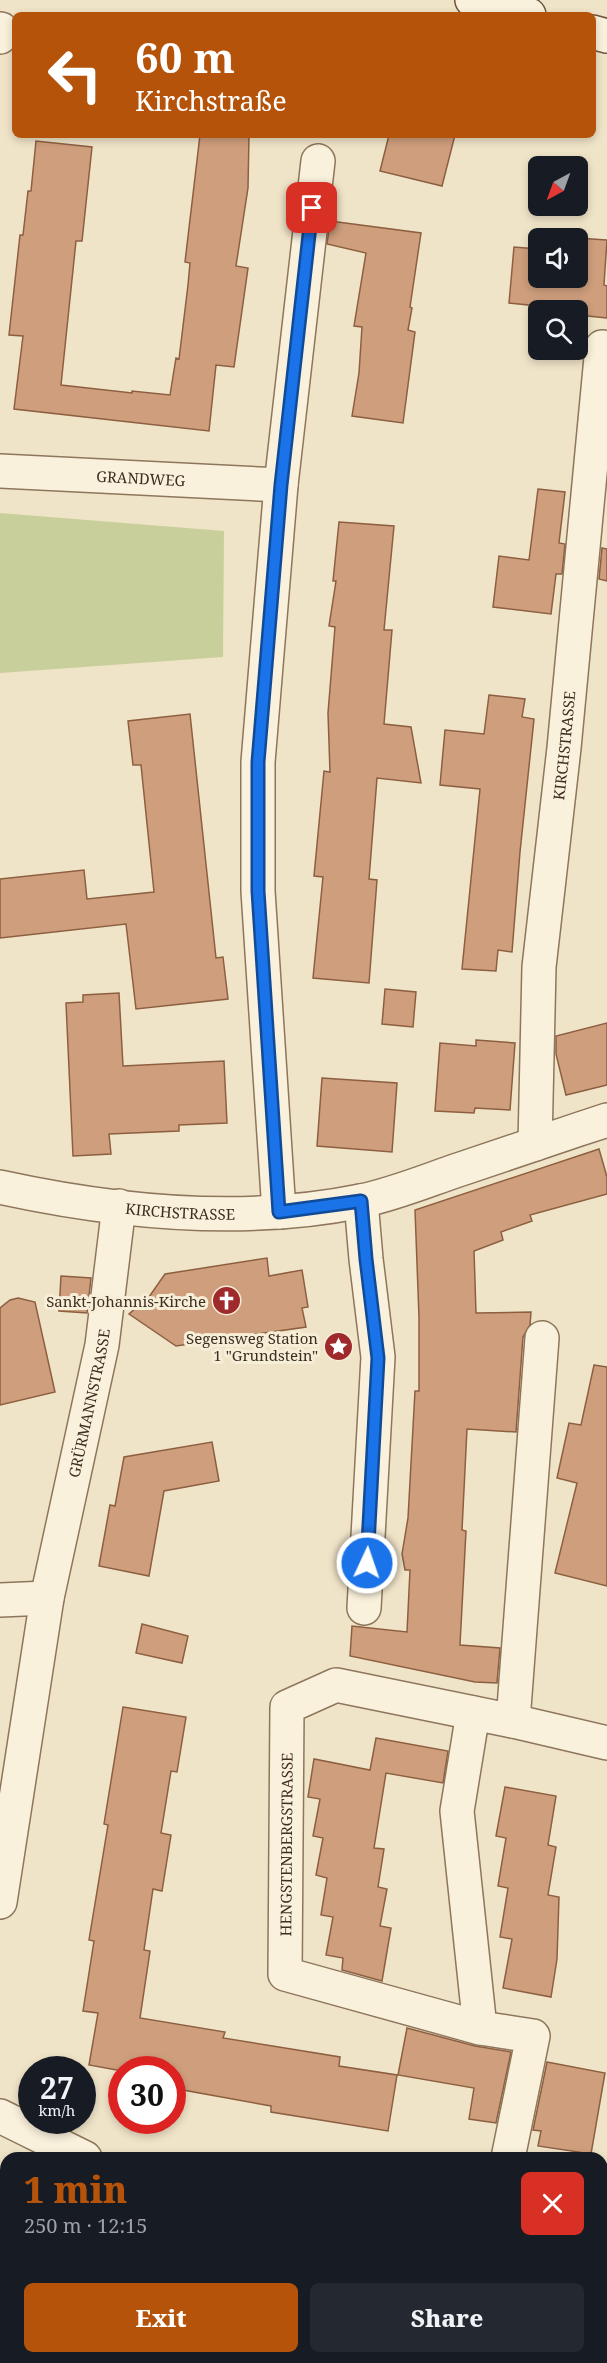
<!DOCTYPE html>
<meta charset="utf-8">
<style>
:root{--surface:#171b24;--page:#242831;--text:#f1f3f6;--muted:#9ea1a6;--accent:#b45309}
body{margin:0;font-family:"Noto Serif",serif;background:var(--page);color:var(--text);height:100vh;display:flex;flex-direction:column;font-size:22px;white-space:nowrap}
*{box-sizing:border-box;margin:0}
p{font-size:20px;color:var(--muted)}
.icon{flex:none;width:33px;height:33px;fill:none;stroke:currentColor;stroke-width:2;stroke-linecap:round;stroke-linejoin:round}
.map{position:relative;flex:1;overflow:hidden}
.sheet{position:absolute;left:0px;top:2152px;width:608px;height:212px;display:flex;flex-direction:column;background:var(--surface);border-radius:18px 18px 0 0;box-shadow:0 3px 9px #0003}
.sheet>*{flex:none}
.guide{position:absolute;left:12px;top:12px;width:584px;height:126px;border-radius:9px;box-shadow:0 3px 9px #0003;background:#b45309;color:#fff;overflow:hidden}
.needle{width:39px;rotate:221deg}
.tools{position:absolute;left:528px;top:156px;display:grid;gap:12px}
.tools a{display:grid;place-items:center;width:60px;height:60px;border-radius:9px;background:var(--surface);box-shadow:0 3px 9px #0003;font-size:30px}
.speed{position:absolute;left:18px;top:2056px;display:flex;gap:12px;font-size:30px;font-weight:700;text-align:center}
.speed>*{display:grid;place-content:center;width:78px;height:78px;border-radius:50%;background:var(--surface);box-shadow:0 3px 9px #0003;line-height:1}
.speed small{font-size:15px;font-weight:400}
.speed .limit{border:9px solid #d22;background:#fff;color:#111}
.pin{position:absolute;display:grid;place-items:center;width:51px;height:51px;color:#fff;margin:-26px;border-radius:12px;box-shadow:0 3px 9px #0006}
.me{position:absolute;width:66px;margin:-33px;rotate:3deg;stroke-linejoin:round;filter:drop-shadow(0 0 4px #0008)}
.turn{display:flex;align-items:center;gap:21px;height:126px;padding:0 24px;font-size:27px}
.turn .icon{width:78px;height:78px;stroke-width:2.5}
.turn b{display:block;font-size:42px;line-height:51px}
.round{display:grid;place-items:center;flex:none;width:63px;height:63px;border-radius:9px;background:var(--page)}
.summary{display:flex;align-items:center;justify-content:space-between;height:102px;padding:0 24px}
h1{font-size:36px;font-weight:800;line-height:45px;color:var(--accent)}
.button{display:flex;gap:12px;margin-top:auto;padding:12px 24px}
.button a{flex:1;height:69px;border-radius:9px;background:var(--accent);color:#fff;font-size:24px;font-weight:800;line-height:69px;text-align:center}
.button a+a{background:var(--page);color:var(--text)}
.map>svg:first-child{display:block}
</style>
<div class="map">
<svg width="607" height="2363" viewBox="0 0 607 2363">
<rect width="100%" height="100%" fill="#f0e4c8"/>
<!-- green -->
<path fill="#c9cf9b" d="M 0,513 L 224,531 L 223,657 L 0,673 Z"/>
<!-- building -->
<path fill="#cf9f7d" stroke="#8d5f41" stroke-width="1.5" d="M 200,135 L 249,135 L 248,188 L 236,266 L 248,268 L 234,367 L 216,365 L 209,431 L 14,409 L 23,336 L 9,335 L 20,235 L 23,235 L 28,191 L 31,191 L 36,141 L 92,147 L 82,241 L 76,241 L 61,385 L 132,393 L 132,391 L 170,395 L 176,358 L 179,359 L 188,285 L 190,263 L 185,262 Z
M 389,135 L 455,135 L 442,186 L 380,171 Z
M 330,221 L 421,233 L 410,307 L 412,308 L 408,330 L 415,332 L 403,423 L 352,416 L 359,373 L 362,327 L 354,326 L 366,253 L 327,244 Z
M 577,238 L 607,240 L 604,285 L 607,286 L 607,318 L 578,315 L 578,310 L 509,303 L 514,247 L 538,249 L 538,278 L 578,278 Z
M 538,489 L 565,492 L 559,543 L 565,544 L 562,574 L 556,574 L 551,614 L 493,607 L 499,556 L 529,560 Z
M 339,522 L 394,526 L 384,630 L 392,630 L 384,724 L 411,727 L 421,783 L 377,778 L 369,879 L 377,880 L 369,983 L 313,978 L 323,877 L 314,876 L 324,771 L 330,772 L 328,713 L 335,627 L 329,626 L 336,581 L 333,581 Z
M 602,548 L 607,549 L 607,581 L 599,579 Z
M 489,695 L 525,699 L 522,717 L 534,719 L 520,852 L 512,952 L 498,950 L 496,971 L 462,969 L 480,789 L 440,785 L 445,730 L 484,734 Z
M 190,714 L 216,958 L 223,957 L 228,999 L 136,1009 L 126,924 L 0,938 L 0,879 L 84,870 L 87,899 L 154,892 L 141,765 L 133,765 L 128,721 Z
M 385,989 L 416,992 L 413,1027 L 382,1024 Z
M 119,993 L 123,1066 L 224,1061 L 227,1123 L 179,1125 L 179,1131 L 109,1134 L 111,1154 L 73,1156 L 66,1003 L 83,1002 L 83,995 Z
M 607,1023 L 607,1085 L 566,1095 L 556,1054 L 556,1036 Z
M 476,1040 L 515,1043 L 510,1110 L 475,1108 L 474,1113 L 435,1111 L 440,1043 L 476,1046 Z
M 322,1078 L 397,1083 L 392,1152 L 317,1146 Z
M 599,1149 L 607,1177 L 607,1194 L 530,1215 L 532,1221 L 501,1232 L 503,1240 L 474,1251 L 476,1313 L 531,1312 L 530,1325 L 523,1337 L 516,1432 L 467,1429 L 462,1530 L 466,1531 L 460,1645 L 500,1648 L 497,1683 L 475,1682 L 350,1656 L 352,1626 L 407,1632 L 410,1570 L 405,1570 L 402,1554 L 408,1518 L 415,1391 L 419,1391 L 419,1317 L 415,1210 Z
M 267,1258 L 269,1276 L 302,1270 L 308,1307 L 302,1308 L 306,1327 L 176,1346 L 129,1314 L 149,1297 L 165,1274 Z
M 61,1276 L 91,1278 L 87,1313 L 59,1311 Z
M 18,1298 L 35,1302 L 55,1392 L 0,1405 L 0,1308 L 10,1300 Z
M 594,1365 L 607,1367 L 607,1586 L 555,1573 L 577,1483 L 557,1478 L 569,1423 L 581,1425 Z
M 212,1442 L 219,1481 L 164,1491 L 149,1576 L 99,1566 L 110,1505 L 115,1506 L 124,1457 Z
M 142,1624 L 188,1636 L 182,1663 L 136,1653 Z
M 123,1707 L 186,1717 L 177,1772 L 171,1771 L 161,1833 L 171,1835 L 162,1891 L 153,1889 L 144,1950 L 150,1951 L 140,2018 L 225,2032 L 223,2038 L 340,2057 L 339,2066 L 397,2075 L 388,2131 L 271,2112 L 271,2106 L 172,2088 L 172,2070 L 122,2071 L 89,2065 L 98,2013 L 83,2011 L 94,1941 L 89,1940 L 108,1825 L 104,1824 Z
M 376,1738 L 448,1751 L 443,1783 L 386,1773 L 374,1848 L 384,1849 L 378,1887 L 387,1889 L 380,1926 L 391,1928 L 382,1981 L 342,1970 L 343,1958 L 326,1955 L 333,1917 L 321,1915 L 327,1878 L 316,1875 L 323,1838 L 313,1836 L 320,1799 L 308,1797 L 314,1759 L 370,1770 Z
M 505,1787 L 556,1796 L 548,1845 L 556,1847 L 548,1895 L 559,1897 L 557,1959 L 551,1997 L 503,1988 L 512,1939 L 500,1937 L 508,1888 L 498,1886 L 506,1838 L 496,1836 Z
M 407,2028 L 475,2046 L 511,2052 L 496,2123 L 469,2119 L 474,2088 L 398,2075 Z
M 547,2062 L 605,2073 L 591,2154 L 538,2146 L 541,2131 L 533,2130 Z"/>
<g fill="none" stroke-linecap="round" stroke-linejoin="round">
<defs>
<g id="minor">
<path d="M 0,37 L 1,29"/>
<path id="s1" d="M 0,471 L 281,485"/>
<path id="s2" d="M 535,1144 L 539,967 L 564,748 L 602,347"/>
<path id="s3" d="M 0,1187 C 115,1212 244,1225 361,1201 C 395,1194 428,1180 461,1169 C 509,1153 558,1136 607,1120"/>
<path d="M 361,1201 L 366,1259 L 378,1357 L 364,1608"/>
<path d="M 279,1212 L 258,891 L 258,762 L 281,485 L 318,161"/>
<path d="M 0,1600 L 47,1598"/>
<path d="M 473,1713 L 457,1811 L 480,2028"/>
<path d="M 513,1721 L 542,1338"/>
<path id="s4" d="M 0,1902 L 47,1598 L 102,1345 L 119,1206"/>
<path d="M 0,2116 L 85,2158"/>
<path id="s5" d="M 508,2158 L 533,2036 L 480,2028 L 285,1974 L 287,1707 L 336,1685 L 513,1721 L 607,1743"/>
<path d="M 602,2299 L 607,2300"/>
<path d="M 0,2360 L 17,2363"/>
</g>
<path id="secondary" d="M 472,0 L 529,15
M 592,32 L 607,36"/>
</defs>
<!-- minor casing -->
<use href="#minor" stroke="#8d765c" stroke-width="36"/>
<!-- secondary casing -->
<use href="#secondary" stroke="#6f573f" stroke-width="36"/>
<!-- minor -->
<use href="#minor" stroke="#faf1dc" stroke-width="33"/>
<!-- secondary -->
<use href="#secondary" stroke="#faf1dc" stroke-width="33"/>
</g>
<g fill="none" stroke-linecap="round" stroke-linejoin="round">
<defs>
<path id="route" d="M 312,208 L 281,485 L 258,762 L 258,891 L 279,1212 L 361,1201 L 366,1259 L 378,1358 L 367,1563"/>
</defs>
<!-- route casing -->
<use href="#route" stroke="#114b97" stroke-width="15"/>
<!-- route -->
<use href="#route" stroke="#1a73e8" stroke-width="10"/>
</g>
<!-- icons -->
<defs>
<symbol id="church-disc" viewBox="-11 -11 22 22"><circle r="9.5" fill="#9e2a2b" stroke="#f7eed8"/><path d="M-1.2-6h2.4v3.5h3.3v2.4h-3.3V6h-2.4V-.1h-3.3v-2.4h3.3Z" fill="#fff"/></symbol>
<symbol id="sight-disc" viewBox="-11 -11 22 22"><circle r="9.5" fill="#9e2a2b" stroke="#f7eed8"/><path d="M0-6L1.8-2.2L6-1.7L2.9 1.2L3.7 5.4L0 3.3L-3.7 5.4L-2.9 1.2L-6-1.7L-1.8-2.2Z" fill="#fff"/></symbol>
</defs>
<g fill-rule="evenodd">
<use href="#church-disc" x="210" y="1284" width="33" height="33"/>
<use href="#sight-disc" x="322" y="1330" width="33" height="33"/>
</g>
<g text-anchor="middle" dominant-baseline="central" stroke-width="6" stroke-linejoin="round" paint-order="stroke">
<!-- street labels -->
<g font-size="15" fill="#3d2e20" stroke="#f7eed8">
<text stroke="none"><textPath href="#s1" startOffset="141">GRANDWEG</textPath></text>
<text stroke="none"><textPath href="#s2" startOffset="400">KIRCHSTRASSE</textPath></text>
<text stroke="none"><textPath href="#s3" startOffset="182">KIRCHSTRASSE</textPath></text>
<text stroke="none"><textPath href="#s4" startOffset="507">GRÜRMANNSTRASSE</textPath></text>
<text stroke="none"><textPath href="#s5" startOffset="510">HENGSTENBERGSTRASSE</textPath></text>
</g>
<!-- poi labels -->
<g font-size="15" fill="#3d2e20" stroke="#f7eed8" text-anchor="end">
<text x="206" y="1301">Sankt-Johannis-Kirche</text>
<text x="318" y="1338">Segensweg Station<tspan x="318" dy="17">1 "Grundstein"</tspan></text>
</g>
</g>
</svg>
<div class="tools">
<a><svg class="needle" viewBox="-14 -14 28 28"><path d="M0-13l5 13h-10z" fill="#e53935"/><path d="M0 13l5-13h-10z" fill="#9ea1a6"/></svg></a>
<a><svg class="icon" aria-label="sound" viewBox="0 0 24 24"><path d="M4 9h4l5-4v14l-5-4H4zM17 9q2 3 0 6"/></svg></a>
<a><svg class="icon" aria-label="search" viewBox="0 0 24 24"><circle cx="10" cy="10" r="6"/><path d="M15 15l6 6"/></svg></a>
</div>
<div class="speed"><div>27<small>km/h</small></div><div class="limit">30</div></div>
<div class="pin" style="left:312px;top:208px;background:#d93025"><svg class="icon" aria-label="arrive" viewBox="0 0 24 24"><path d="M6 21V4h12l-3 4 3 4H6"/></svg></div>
<svg class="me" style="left:367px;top:1563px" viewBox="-20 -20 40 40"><circle r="17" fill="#1a73e8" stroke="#fff" stroke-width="3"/><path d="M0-11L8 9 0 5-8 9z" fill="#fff"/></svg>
<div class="guide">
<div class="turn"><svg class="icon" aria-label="left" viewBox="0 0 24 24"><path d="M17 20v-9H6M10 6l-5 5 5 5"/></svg><div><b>60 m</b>Kirchstraße</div></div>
</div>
<section class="sheet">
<div class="summary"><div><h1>1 min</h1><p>250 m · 12:15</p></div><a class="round" style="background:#d93025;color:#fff"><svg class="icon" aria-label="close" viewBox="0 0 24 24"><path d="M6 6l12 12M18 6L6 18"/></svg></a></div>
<div class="button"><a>Exit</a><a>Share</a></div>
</section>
</div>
